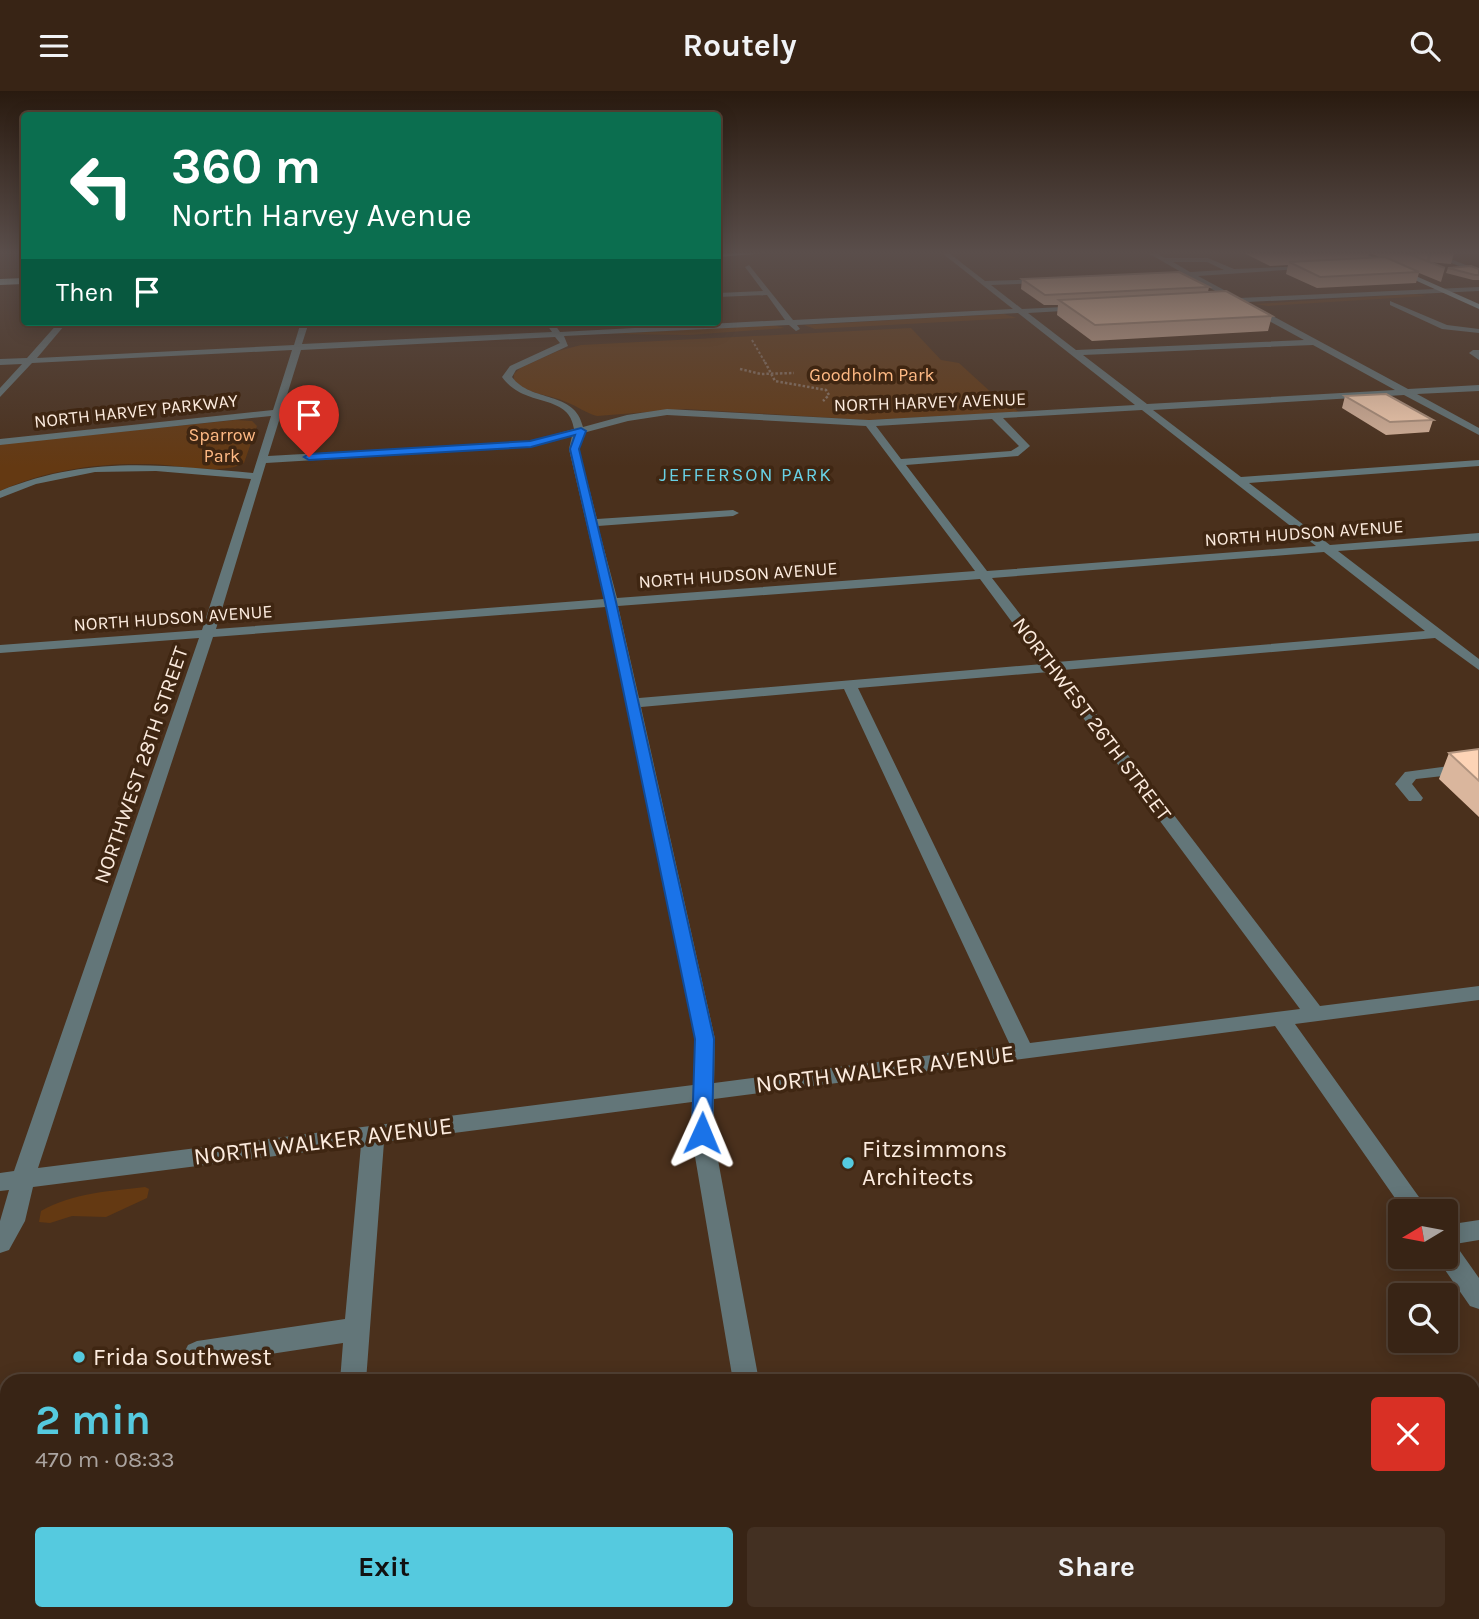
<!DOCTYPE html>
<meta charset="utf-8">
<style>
:root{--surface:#382415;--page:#433022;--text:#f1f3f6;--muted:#aba4a0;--line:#524134;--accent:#55cadf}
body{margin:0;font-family:Karla,sans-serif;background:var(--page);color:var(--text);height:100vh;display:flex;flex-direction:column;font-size:26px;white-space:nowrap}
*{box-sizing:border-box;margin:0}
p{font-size:23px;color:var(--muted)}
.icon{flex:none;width:38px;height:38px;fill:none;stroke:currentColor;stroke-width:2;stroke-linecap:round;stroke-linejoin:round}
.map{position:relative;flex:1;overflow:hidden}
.panel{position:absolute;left:0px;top:1283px;width:1480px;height:247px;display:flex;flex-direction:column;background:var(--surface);border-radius:21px 21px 0 0;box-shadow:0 4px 18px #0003,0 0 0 2px var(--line)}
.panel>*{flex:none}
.guide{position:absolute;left:21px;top:21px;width:700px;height:214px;border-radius:7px;box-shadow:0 4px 18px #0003,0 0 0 2px var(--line);background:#0b6e4f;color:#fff;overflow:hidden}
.needle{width:46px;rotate:260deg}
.buttons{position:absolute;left:1388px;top:1108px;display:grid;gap:14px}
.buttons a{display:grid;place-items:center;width:70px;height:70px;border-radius:7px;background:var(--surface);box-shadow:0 4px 18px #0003,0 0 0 2px var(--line);font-size:35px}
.pin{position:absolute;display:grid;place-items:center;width:60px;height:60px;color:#fff;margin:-72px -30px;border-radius:50% 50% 50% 0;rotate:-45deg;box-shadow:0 0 7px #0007}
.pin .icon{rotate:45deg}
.me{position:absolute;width:77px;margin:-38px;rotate:1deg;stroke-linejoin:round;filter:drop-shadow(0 0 5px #0008)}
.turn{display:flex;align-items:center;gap:24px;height:147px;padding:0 35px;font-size:32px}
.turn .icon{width:91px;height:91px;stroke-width:2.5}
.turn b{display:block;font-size:49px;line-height:60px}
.then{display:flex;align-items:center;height:66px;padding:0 35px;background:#0003;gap:14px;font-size:26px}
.round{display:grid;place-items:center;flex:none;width:74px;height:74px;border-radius:7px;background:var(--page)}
.head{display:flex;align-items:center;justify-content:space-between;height:119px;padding:0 35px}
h1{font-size:42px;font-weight:700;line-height:52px;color:var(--accent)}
.action{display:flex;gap:14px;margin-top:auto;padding:14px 35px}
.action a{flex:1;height:80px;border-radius:7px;background:var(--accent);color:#111;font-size:28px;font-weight:700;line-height:80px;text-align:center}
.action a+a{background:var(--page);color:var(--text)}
header{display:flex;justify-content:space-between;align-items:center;height:91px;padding:0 35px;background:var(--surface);font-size:32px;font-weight:700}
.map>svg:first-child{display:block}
</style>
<header><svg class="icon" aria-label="menu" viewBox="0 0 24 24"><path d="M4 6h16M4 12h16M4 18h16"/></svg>Routely<svg class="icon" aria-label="search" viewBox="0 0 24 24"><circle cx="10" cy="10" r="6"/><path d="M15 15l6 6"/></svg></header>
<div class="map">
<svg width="1479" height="1528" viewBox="0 0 1479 1528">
<rect width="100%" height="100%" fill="#4a301c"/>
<!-- green -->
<path fill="#643912" d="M 1415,203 L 1427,205 L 1268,215 L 1254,213 Z
M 1004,223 L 1017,227 L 815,238 L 804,234 Z
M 773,234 L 785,237 L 689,244 L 611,243 Z
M 911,237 L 941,269 L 959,272 L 994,304 L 1019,321 L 867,329 L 686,318 L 597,325 C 585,322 578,315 566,311 C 549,303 527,304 514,289 L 514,283 L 520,277 L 558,260 L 581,254 Z
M 236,329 L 252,330 L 257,335 L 244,372 C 222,385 174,373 148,373 C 97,372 46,379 0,400 L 0,353 Z
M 145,1096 L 149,1098 L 147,1107 L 106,1126 L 72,1125 L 50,1132 L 39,1131 L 41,1120 C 72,1102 111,1100 145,1096 Z"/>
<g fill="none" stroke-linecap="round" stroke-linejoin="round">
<!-- path-far2 -->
<path stroke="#8c7564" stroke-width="2" stroke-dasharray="2.5 2" stroke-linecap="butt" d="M 752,249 L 766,273"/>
<!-- path-far1 -->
<path stroke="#8c7564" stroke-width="2.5" stroke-dasharray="2.5 2" stroke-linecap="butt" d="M 765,271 L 775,290 L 826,299 L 829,304 L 823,310
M 740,278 L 761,283 L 794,282"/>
<!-- path -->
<path stroke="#8c7564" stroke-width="7" stroke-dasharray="8 5" stroke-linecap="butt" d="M 0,1433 L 7,1432"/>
<!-- minor -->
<path fill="#637679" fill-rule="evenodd" d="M 942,162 L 949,162 L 985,190 L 1047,188 L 1044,192 L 991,194 L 1022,218 L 1083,215 L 1080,219 L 1028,222 L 1076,259 L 1304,249 L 1236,212 L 1217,212 L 1217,208 L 1228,207 L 1188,185 L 1160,186 L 1163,182 L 1181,181 L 1148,162 L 1156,162 L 1165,167 L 1208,167 L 1234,178 L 1310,175 L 1314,177 L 1198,185 L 1239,207 L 1479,196 L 1479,200 L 1247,211 L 1408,298 L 1479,294 L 1479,300 L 1417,303 L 1479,337 L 1479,344 L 1404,304 L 1153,319 L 1241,386 L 1479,369 L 1479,375 L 1249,392 L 1330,454 L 1479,442 L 1479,450 L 1338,460 L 1479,568 L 1479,579 L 1435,547 L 1063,579 L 1320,915 L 1479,895 L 1479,909 L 1295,933 L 1429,1120 L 1404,1120 L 1275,935 L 714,1008 L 713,1042 L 759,1290 L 733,1290 L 691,1042 L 692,1011 L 384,1051 L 366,1290 L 340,1290 L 343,1252 L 197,1274 L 188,1270 L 184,1262 L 188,1254 L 197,1250 L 345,1228 L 361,1054 L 33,1096 L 25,1130 L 9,1159 L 0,1162 L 0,1130 L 9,1099 L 0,1100 L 0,1082 L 14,1080 L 199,547 L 0,562 L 0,554 L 202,539 L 251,388 L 156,380 L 95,381 L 36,393 L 0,407 L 0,400 C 89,364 160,374 253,382 L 271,325 L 0,354 L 0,348 L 273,319 L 292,259 L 32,272 L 0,306 L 0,297 L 22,273 L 0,274 L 0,268 L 27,267 L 59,231 L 109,231 L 64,235 L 37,267 L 294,254 L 301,231 L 309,231 L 302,253 L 552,241 L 545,231 L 553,231 L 560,241 L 785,229 L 767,204 L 718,206 L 718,202 L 763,200 L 745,176 L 749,174 L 793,229 L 1013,218 ZM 1173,171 L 1207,171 L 1224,179 L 1190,181 ZM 1018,222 L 1135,314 L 869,329 L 667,318 L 627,324 L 583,336 C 575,299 531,312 512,286 L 516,279 L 568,255 L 564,245 L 789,234 L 796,240 L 800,238 L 797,234 ZM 555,246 L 560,252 L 510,275 L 502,286 C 525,318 569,301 574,338 L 531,350 L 268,365 L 301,259 ZM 1313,254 L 1395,299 L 1147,313 L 1083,264 ZM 1142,319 L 1316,455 L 987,480 L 906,374 L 1018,365 L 1030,355 L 1003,327 ZM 667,324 L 866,335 L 975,480 L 617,507 L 598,435 L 733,425 L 739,422 L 733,419 L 597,428 L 579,358 L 583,342 L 628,330 ZM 992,328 L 1019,355 L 1011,360 L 901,368 L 876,335 ZM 572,345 L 569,358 L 604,508 L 216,538 L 266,372 L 531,356 ZM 1324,461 L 1425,540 L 1057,571 L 992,487 ZM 980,488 L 1043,573 L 639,607 L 618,515 ZM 606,516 L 695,948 L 693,994 L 38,1077 L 213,546 ZM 1049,581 L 1300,918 L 1030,952 L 858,597 ZM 844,598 L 1010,954 L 714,992 L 715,948 L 641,616 Z
M 1426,162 L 1435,162 L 1479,179 L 1479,183 Z
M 1390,210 L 1447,234 L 1479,238 L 1479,242 L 1442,238 L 1390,214 Z
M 1473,259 L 1479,259 L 1479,269 L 1469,262 Z
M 1479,671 L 1479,681 L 1416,688 L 1412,693 L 1423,707 L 1421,710 L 1409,710 L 1395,693 L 1405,681 Z
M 1479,1129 L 1479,1149 L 1455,1153 L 1479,1187 L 1479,1218 L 1470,1215 L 1436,1166 L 1446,1166 L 1446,1134 Z
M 320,1522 L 350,1522 L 351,1528 L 319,1528 Z
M 772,1522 L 803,1522 L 804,1528 L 772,1528 Z"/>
<!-- major -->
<path fill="#8db3bb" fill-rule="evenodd" d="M 1355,162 L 1364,162 L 1479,213 L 1479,218 Z"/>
<!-- highway -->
<path fill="#9dcbd4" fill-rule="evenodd" d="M 718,162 L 766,162 L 718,166 Z
M 24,187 L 24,193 L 0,194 L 0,188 Z"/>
</g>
<!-- wall -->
<path fill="#dab69d" d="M 1244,162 L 1369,162 L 1368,167 L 1380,166 L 1370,162 L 1454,162 L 1451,173 L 1429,171 L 1445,177 L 1441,191 L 1419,182 L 1416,192 L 1317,197 L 1286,183 L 1288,174 L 1270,175 Z
M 1448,177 L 1479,178 L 1479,189 L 1473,189 L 1446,182 Z
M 1022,188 L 1209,196 L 1208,201 L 1272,225 L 1268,240 L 1092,250 L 1057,224 L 1058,214 L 1044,214 L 1021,198 Z
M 1345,305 L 1433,329 L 1429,341 L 1386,344 L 1342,317 Z
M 1479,658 L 1479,726 L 1439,688 L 1449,662 Z"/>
<!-- shaded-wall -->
<path fill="#b1947f" d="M 1429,162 L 1432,162 L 1429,171 L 1426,170 Z"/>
<!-- building -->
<path fill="#fdd4b6" stroke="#b1947f" stroke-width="2" d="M 1406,162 L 1413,162 L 1419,167 L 1445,177 Z
M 1385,166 L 1419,181 L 1320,186 L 1289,171 Z
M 1471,175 L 1479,178 L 1479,184 L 1475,184 L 1448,177 Z
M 1179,181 L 1209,196 L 1045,204 L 1022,188 Z
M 1226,200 L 1272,225 L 1095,234 L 1059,209 Z
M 1386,303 L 1433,329 L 1390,331 L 1345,305 Z
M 1479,658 L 1479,690 L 1449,662 Z"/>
<!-- sky -->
<linearGradient id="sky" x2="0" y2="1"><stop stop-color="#291a0f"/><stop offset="0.43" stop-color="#5a4e4b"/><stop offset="1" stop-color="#5a4e4b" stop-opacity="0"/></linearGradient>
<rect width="1479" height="376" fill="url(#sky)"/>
<!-- route -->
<path fill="#1a73e8" stroke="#114b97" stroke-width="2" d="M 581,337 L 586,340 L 579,358 L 616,511 L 714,948 L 712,1042 L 709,1048 L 702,1050 L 695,1048 L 692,1042 L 695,948 L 605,511 L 570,358 L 575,344 L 531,356 L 309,369 L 304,366 L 309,363 L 530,350 Z"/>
<!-- markers -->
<g fill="#55cadf" stroke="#3f2612" stroke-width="2.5">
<circle cx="848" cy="1072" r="7"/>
<circle cx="79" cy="1266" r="7"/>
</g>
<g text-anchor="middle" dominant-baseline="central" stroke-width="7" stroke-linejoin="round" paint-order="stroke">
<!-- far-park labels -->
<g font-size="18" fill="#ffba85" stroke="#3f2612">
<text x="872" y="284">Goodholm Park</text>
<text x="222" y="344">Sparrow<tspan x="222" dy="21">Park</tspan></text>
</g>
<!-- far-street labels -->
<g font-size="18" fill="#fcebde" stroke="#3f2612">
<text transform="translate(930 311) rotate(-2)">NORTH HARVEY AVENUE</text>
<text transform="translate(136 320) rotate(-6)">NORTH HARVEY PARKWAY</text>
<text transform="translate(1304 442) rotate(-4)">NORTH HUDSON AVENUE</text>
<text transform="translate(738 484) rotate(-4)">NORTH HUDSON AVENUE</text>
<text transform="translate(173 527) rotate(-4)">NORTH HUDSON AVENUE</text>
</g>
<!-- far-neighbourhood labels -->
<g font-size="19" letter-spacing="2" fill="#69d1e5" stroke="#3f2612">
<text x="746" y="384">JEFFERSON PARK</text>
</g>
<!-- street labels -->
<g font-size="21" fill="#fcebde" stroke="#3f2612">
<text transform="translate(1092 628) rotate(53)">NORTHWEST 26TH STREET</text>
<text transform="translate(141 674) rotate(-71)">NORTHWEST 28TH STREET</text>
</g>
<!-- near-street labels -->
<g font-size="24" fill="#fcebde" stroke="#3f2612">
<text transform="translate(885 978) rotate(-7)">NORTH WALKER AVENUE</text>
<text transform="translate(323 1050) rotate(-7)">NORTH WALKER AVENUE</text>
</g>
<!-- near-poi labels -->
<g font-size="24" fill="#fcebde" stroke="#3f2612" text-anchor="start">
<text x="862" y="1058">Fitzsimmons<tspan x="862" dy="28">Architects</tspan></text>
<text x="93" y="1266">Frida Southwest</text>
</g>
</g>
</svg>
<div class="buttons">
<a><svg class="needle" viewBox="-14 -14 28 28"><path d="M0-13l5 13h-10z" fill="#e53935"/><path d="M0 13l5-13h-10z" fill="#aba4a0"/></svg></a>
<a><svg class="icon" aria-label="search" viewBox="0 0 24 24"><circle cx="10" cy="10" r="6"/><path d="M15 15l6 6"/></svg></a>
</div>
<div class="pin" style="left:309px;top:366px;background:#d93025"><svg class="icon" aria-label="arrive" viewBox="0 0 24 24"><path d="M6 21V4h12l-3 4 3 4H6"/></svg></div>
<svg class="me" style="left:702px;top:1042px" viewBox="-20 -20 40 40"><path d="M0-17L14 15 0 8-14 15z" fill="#1a73e8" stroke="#fff" stroke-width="4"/></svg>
<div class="guide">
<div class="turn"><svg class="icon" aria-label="left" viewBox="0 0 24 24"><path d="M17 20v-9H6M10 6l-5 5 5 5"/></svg><div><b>360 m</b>North Harvey Avenue</div></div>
<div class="then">Then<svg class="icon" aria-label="arrive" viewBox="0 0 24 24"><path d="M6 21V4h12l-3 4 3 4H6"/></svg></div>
</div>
<section class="panel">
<div class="head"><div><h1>2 min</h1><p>470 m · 08:33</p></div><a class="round" style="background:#d93025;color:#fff"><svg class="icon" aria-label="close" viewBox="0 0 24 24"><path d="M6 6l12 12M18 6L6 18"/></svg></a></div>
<div class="action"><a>Exit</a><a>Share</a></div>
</section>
</div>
